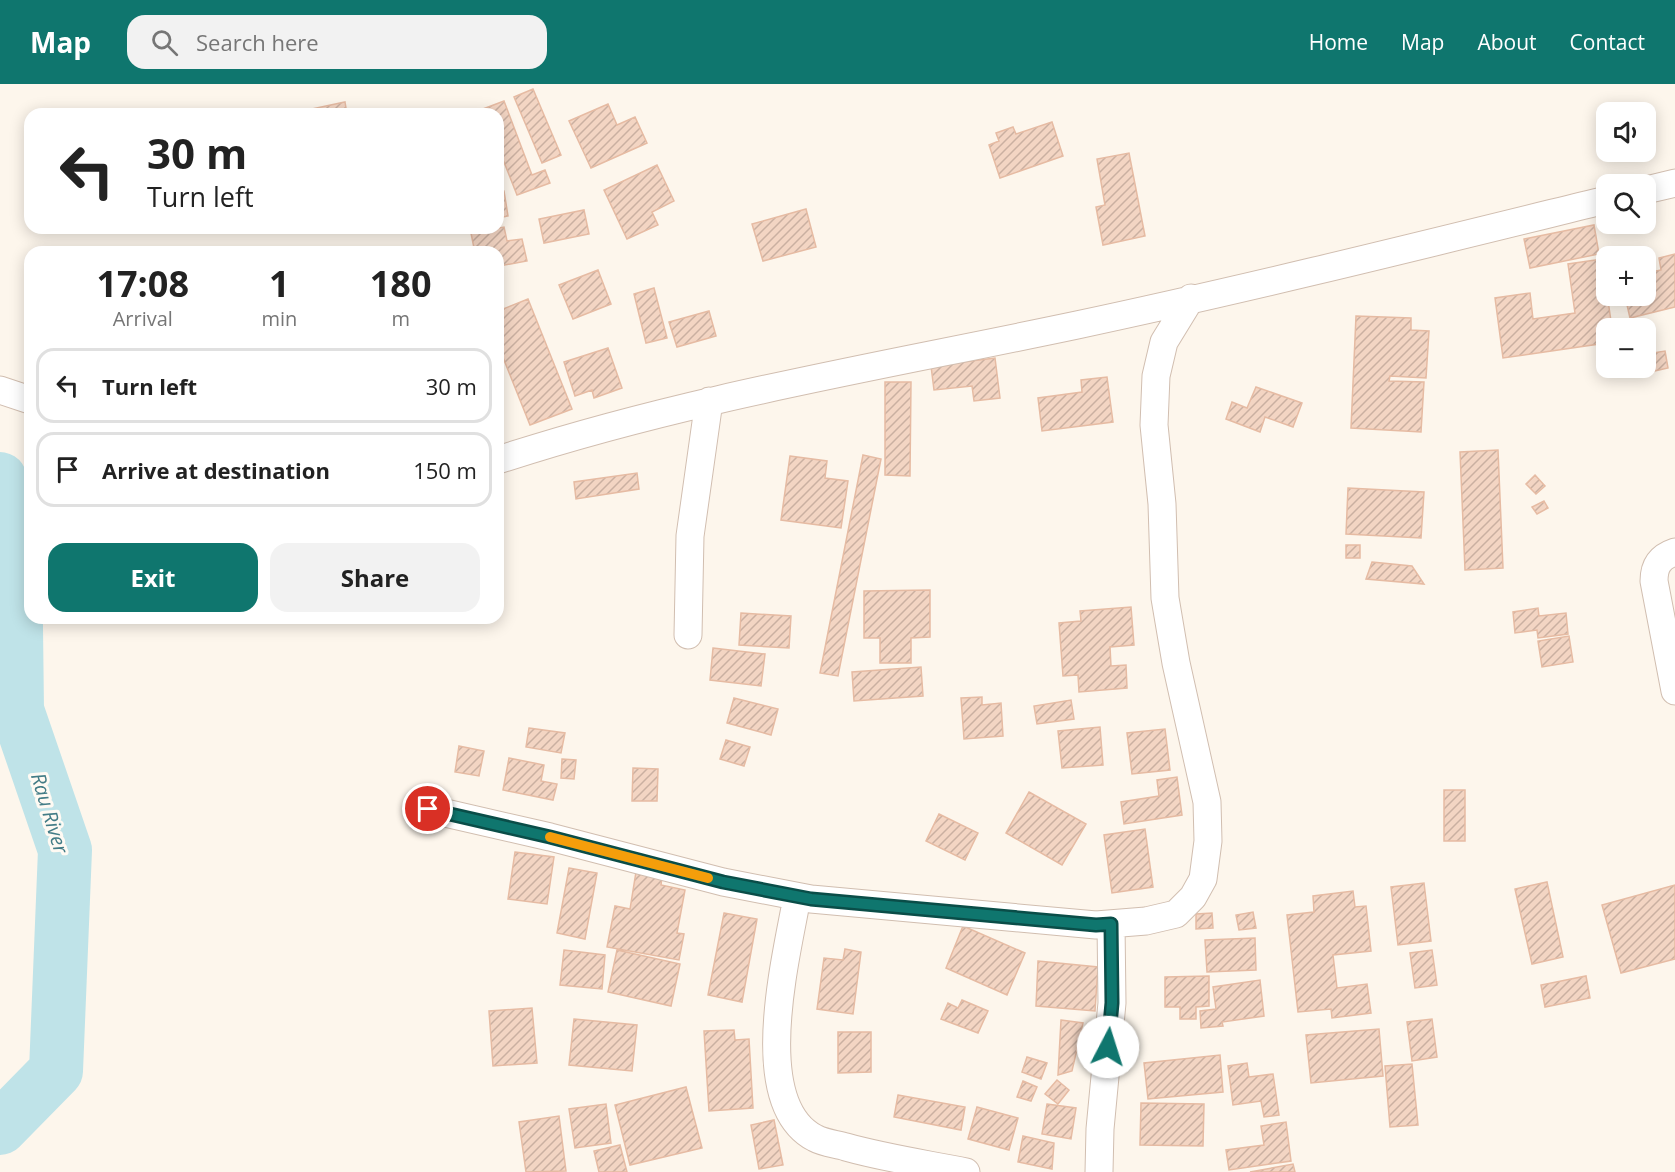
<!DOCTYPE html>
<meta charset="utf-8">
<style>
:root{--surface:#fff;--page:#f2f2f2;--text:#222;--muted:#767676;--line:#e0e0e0;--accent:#0f766e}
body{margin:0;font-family:"Open Sans",sans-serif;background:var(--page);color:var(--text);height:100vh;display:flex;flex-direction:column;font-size:22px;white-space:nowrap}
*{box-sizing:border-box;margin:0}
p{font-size:20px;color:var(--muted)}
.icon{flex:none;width:33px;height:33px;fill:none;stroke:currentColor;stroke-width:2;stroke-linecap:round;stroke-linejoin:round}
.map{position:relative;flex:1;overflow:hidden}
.drawer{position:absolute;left:24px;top:162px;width:480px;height:378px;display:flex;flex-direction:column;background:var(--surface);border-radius:18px;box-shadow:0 3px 15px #0003}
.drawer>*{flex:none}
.top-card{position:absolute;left:24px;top:24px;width:480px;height:126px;border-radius:18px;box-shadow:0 3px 15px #0003;background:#fff;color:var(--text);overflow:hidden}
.fabs{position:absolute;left:1596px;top:18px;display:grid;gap:12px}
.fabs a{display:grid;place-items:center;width:60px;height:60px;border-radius:12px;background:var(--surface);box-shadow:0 3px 15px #0003;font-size:30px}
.pin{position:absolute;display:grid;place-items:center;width:51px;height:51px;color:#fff;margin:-26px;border:3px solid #fff;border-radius:50%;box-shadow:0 2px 6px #0007}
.me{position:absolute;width:66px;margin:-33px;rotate:5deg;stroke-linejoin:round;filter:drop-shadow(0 0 4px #0008)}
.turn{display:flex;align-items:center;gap:21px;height:126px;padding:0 24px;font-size:27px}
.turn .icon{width:78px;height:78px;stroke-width:2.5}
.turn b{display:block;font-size:42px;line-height:51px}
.eta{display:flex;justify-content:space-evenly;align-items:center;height:102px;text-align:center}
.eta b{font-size:36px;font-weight:700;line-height:42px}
.action{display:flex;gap:12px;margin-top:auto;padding:12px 24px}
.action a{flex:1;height:69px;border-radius:18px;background:var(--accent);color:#fff;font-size:24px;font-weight:700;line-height:69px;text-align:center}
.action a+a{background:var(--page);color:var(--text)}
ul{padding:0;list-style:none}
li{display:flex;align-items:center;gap:18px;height:75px;margin:0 12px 9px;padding:0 12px;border:3px solid var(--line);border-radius:18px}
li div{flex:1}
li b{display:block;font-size:22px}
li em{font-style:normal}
header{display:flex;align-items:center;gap:36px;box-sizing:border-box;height:84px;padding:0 30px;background:var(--accent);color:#fff}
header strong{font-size:28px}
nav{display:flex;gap:33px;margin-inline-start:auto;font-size:21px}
.search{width:420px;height:54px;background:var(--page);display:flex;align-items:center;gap:15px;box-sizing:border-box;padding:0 21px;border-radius:18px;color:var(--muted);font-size:22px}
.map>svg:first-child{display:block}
</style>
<header>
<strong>Map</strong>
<div class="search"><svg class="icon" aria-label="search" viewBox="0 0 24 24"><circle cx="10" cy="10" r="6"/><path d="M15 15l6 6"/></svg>Search here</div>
<nav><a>Home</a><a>Map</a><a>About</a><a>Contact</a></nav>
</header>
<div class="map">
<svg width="1675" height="1088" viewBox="0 0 1675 1088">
<defs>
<pattern id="building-hatch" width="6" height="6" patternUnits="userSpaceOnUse" patternTransform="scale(1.5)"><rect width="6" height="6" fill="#f3d5c3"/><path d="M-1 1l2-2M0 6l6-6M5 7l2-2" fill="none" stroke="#cab0a1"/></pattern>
</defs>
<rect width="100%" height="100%" fill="#fdf6ec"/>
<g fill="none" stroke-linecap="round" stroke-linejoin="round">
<!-- river -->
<path stroke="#bfe3e8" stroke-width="54" d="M 0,395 L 15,462 L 17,626 L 65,766 L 56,987 L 0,1044"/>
</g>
<!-- building -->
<path fill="url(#building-hatch)" stroke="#e6bba3" stroke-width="1.5" d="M 533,5 L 561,71 L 542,79 L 514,13 Z
M 504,17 L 532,91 L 545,86 L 550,99 L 517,111 L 498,63 L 498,30 L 485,30 L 483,25 Z
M 345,18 L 347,30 L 302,30 L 302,27 Z
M 608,20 L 617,41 L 635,33 L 647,59 L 591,84 L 569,37 Z
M 1052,38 L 1063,72 L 1000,94 L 989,61 L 999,57 L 996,49 L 1013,43 L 1016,50 Z
M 1129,69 L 1145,152 L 1103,161 L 1096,123 L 1105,121 L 1097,75 Z
M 657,81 L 674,117 L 652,128 L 658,141 L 627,155 L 604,106 Z
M 504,107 L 508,132 L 498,134 L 498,108 Z
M 806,125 L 816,163 L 763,177 L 752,140 Z
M 584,126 L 589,150 L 544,159 L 539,135 Z
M 1594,141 L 1599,170 L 1530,184 L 1524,155 Z
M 504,143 L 507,157 L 522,155 L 527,177 L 499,182 L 502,192 L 498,193 L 498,168 L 461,166 L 474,164 L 471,149 Z
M 223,144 L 284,144 L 284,146 L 223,148 Z
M 1675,170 L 1675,223 L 1630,234 L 1625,212 L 1646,212 L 1646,189 L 1661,186 L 1659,174 Z
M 1602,175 L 1612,244 L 1606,244 L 1606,259 L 1503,274 L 1495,214 L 1530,209 L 1533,235 L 1575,229 L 1568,180 Z
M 598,186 L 611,220 L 573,235 L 559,201 Z
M 654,204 L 667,254 L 646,259 L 634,210 Z
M 528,215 L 572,325 L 530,341 L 498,261 L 498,227 Z
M 709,227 L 716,252 L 677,263 L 669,238 Z
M 1356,232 L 1411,234 L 1411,246 L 1429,247 L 1426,294 L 1390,292 L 1389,297 L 1424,298 L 1421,348 L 1351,344 Z
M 608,264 L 622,304 L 594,314 L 592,306 L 575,312 L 564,278 Z
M 1665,267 L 1668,284 L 1650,288 L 1646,270 Z
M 995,274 L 1000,314 L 974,317 L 972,302 L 934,306 L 931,282 Z
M 1107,293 L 1113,338 L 1042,347 L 1038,314 L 1082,308 L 1081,296 Z
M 885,298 L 911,298 L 910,392 L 885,391 Z
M 1256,303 L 1302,319 L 1293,343 L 1265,333 L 1260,348 L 1226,335 L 1232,318 L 1247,324 Z
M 1498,366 L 1503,484 L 1465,486 L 1460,368 Z
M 863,371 L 881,375 L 838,592 L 820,589 Z
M 790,372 L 827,377 L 825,394 L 848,397 L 841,444 L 781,436 Z
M 637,389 L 639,405 L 576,415 L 574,398 Z
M 1535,391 L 1545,402 L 1536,410 L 1526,400 Z
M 1348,404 L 1424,408 L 1421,454 L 1346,450 Z
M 1544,417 L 1548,424 L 1537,430 L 1532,423 Z
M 1346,461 L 1360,461 L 1360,474 L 1346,474 Z
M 1372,478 L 1412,482 L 1424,500 L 1366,495 Z
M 930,506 L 930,553 L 911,554 L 911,579 L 880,579 L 880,554 L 864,554 L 864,507 Z
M 1131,523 L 1134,561 L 1110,563 L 1111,582 L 1126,581 L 1127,604 L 1079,608 L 1078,591 L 1063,592 L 1059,539 L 1081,537 L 1080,527 Z
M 1538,524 L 1539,532 L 1566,529 L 1568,550 L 1538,554 L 1537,546 L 1515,549 L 1513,528 Z
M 741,529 L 791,532 L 789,564 L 739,561 Z
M 1569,552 L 1573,578 L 1542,583 L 1538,557 Z
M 713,564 L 765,570 L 761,602 L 710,596 Z
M 921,583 L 923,612 L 854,617 L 852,588 Z
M 982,613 L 982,621 L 1001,619 L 1003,652 L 964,655 L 961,614 Z
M 734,614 L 778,625 L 771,651 L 727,639 Z
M 1071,616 L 1074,635 L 1037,640 L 1034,622 Z
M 1100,643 L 1103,681 L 1062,684 L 1058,647 Z
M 529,644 L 565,649 L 561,669 L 526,663 Z
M 1165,645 L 1170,686 L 1132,690 L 1127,649 Z
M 726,656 L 750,663 L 744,682 L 720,675 Z
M 459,662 L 484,667 L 479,692 L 455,688 Z
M 509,674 L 544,681 L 541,697 L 557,700 L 553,716 L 503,706 Z
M 562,675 L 576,676 L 574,695 L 561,694 Z
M 633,684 L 658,685 L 657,717 L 632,717 Z
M 1177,693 L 1182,731 L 1124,740 L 1121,718 L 1159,712 L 1157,696 Z
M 1444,706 L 1465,706 L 1465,757 L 1444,757 Z
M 1029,708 L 1086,740 L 1062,781 L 1006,749 Z
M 939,730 L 978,749 L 965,776 L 926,757 Z
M 1145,745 L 1153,803 L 1112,809 L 1104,751 Z
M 515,768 L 554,773 L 547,820 L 508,815 Z
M 569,784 L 597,789 L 585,855 L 557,849 Z
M 636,788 L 662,793 L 661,801 L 685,806 L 677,849 L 684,850 L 679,876 L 607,863 L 615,822 L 630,825 Z
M 1547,798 L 1563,873 L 1532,880 L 1515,805 Z
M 1424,799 L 1431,857 L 1398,861 L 1391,803 Z
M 1675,801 L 1675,875 L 1621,889 L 1602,821 Z
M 1353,807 L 1355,823 L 1366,822 L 1371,867 L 1333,871 L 1337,904 L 1367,900 L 1371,929 L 1332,934 L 1331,925 L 1298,928 L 1287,831 L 1314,828 L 1313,812 Z
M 1253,828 L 1256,844 L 1239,846 L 1236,831 Z
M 724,829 L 757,835 L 742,918 L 708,911 Z
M 1212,829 L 1213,844 L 1196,845 L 1196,830 Z
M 963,842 L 1025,869 L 1007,911 L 946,884 Z
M 1255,854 L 1256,886 L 1207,888 L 1205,856 Z
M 845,865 L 861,868 L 853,930 L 817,925 L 824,874 L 843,876 Z
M 564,866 L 605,871 L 602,905 L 560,901 Z
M 617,866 L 680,880 L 671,922 L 608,908 Z
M 1432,866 L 1437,901 L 1415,904 L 1410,869 Z
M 1038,877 L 1098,883 L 1095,927 L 1036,922 Z
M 1209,892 L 1209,922 L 1196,923 L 1196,935 L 1180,935 L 1180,923 L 1165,923 L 1165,893 Z
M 1586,892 L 1590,914 L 1545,923 L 1541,901 Z
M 1260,896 L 1264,932 L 1222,938 L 1223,942 L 1201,944 L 1200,927 L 1216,925 L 1213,903 Z
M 962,916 L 988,927 L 978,949 L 941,935 L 948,919 L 958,924 Z
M 532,924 L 537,979 L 493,982 L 489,927 Z
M 574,935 L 637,941 L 632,987 L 569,981 Z
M 1432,935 L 1437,973 L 1412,977 L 1407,938 Z
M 1061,936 L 1083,939 L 1072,987 L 1058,991 Z
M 1379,945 L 1383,992 L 1311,999 L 1306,951 Z
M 734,946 L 735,956 L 749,955 L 753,1024 L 709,1027 L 704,947 Z
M 838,948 L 871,948 L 871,988 L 838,989 Z
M 1220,971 L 1223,1008 L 1148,1015 L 1144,979 Z
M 1027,973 L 1047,979 L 1041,995 L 1022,988 Z
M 1247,979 L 1249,993 L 1273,990 L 1279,1031 L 1264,1033 L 1261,1017 L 1233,1021 L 1228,982 Z
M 1412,980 L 1418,1041 L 1390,1043 L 1385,982 Z
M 1057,996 L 1069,1006 L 1058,1020 L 1045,1010 Z
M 1023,997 L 1037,1003 L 1031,1017 L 1017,1013 Z
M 686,1003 L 702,1064 L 630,1081 L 615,1021 Z
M 898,1011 L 965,1023 L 961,1046 L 894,1033 Z
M 1141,1019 L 1204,1020 L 1203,1062 L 1140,1061 Z
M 606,1020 L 611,1059 L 575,1064 L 569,1025 Z
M 1047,1020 L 1076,1024 L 1071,1055 L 1042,1050 Z
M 977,1023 L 1018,1034 L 1009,1066 L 968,1055 Z
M 559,1032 L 566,1087 L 526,1088 L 519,1038 Z
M 774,1036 L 783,1081 L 759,1085 L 751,1041 Z
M 1286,1038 L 1291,1077 L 1229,1086 L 1226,1066 L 1264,1061 L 1261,1042 Z
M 1023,1052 L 1054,1059 L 1052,1085 L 1018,1078 Z
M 620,1061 L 627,1088 L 599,1088 L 594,1067 Z
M 1293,1080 L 1295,1088 L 1250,1088 Z"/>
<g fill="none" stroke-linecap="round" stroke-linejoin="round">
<defs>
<path id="minor" d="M 1646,106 L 1675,99
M 0,306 L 30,316
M 498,376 C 687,314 883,282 1077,241 C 1255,203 1431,159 1606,116
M 1675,468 C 1660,473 1654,481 1654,497 L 1675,607
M 688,551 L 690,452 L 709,317
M 428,725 L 550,753 L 723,798 L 811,815 L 1096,841 L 1146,837 L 1176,830 L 1193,813 L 1203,795 L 1208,757 L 1207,718 L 1176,579 L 1165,514 L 1162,420 L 1154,341 L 1156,292 L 1164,258 L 1191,214
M 797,813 C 787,871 748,1019 815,1054 C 824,1059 836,1060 846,1063 C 885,1074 926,1080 966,1088
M 1099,1088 L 1100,1045 L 1112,919 L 1111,840"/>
</defs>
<!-- minor casing -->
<use href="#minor" stroke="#d1beb0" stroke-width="29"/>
<!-- minor -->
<use href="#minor" stroke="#fff" stroke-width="27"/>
</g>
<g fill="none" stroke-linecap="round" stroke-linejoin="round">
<defs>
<path id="route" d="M 428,725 L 550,753 L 723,798 L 811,815 L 1096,841 L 1111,840 L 1112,919 L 1108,963"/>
</defs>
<!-- route casing -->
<use href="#route" stroke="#0a4d48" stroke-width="15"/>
<!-- route -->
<use href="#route" stroke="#0f766e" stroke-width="10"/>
<!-- slow -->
<path stroke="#f59e0b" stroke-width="10" d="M 550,753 L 708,794"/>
</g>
<g text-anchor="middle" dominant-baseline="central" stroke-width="6" stroke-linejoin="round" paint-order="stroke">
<!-- water labels -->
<g font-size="20" font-style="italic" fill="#437c86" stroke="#fffaf3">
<text transform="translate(50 729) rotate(73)">Rau River</text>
</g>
</g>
</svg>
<div class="fabs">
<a><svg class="icon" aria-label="sound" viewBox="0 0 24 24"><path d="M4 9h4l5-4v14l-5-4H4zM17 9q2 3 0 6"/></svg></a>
<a><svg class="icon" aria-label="search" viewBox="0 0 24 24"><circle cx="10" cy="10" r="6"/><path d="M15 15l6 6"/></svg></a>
<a>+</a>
<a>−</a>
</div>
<div class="pin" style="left:428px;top:725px;background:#d93025"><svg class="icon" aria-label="arrive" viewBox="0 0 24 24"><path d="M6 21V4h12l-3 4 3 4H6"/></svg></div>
<svg class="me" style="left:1108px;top:963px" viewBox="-20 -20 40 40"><circle r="19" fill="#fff"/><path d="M0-13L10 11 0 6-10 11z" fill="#0f766e"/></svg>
<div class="top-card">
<div class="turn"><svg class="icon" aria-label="left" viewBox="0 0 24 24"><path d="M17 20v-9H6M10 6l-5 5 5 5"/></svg><div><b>30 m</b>Turn left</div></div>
</div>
<section class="drawer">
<div class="eta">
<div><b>17:08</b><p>Arrival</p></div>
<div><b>1</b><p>min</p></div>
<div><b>180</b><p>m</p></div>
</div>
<ul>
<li><svg class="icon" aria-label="left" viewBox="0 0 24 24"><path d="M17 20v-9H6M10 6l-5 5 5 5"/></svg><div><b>Turn left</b></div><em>30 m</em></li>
<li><svg class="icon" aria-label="arrive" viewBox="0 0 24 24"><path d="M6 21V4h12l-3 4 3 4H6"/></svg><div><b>Arrive at destination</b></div><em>150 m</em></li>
</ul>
<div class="action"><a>Exit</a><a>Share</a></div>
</section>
</div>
